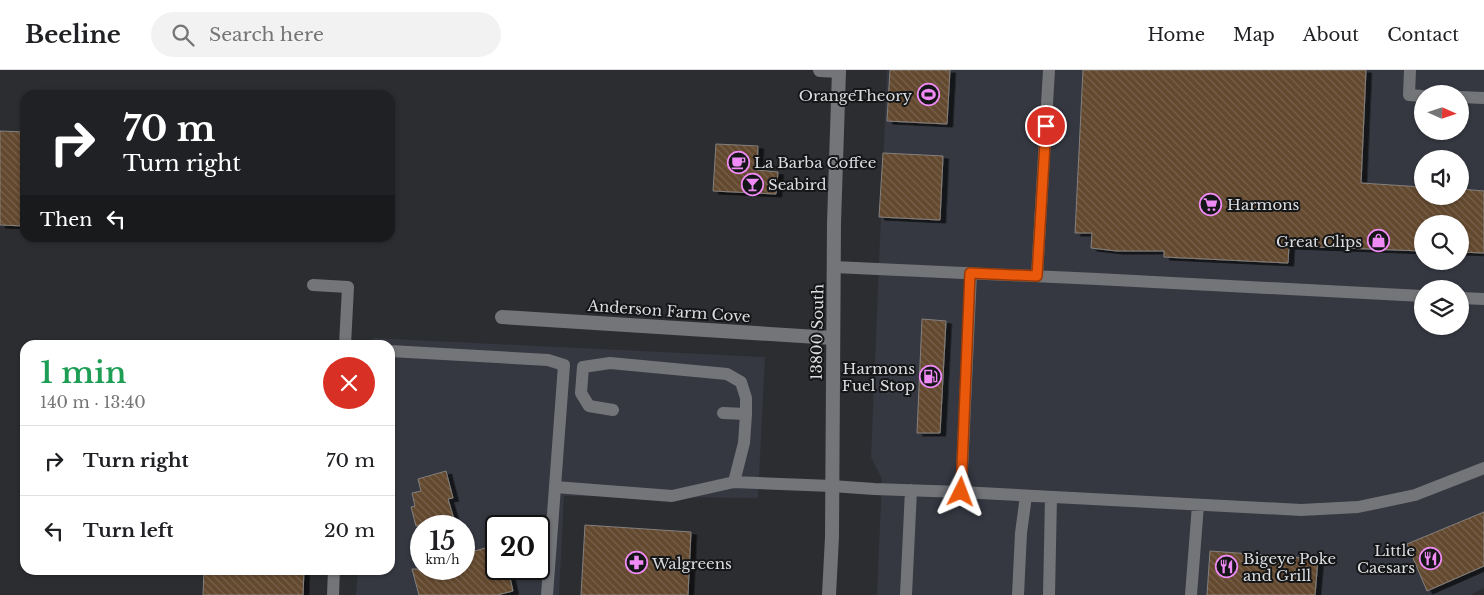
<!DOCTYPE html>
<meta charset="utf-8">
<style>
:root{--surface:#fff;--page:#f2f2f2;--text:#202124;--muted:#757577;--line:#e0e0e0}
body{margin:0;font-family:"Libre Baskerville",serif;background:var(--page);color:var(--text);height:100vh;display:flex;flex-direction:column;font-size:19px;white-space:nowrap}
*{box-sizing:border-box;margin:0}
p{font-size:16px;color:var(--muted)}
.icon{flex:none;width:28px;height:28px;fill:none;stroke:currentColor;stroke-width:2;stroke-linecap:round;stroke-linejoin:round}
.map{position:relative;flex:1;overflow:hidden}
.details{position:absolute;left:20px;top:270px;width:375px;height:235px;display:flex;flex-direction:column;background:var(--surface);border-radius:15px;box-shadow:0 1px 4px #0004}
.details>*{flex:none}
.guide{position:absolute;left:20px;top:20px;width:375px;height:152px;border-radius:15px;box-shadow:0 1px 4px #0004;background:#202124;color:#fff;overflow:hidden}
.needle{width:32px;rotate:93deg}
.fabs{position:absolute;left:1414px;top:15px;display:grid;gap:10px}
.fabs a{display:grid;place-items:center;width:55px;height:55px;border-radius:50%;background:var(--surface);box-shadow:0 1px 4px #0004;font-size:25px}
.speed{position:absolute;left:410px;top:445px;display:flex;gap:10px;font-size:25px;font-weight:700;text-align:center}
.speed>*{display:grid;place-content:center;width:65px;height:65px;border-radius:50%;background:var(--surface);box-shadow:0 1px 4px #0004;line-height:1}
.speed small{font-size:12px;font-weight:400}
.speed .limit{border:2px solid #111;border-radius:8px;background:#fff;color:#111}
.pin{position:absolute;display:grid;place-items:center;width:42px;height:42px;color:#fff;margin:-21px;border:2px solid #fff;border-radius:50%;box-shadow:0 1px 5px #0007}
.me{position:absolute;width:55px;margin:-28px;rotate:3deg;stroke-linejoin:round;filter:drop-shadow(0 0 4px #0008)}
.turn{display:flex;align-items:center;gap:18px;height:105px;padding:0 20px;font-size:22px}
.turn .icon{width:65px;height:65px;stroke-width:2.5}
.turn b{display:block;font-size:35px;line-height:42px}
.then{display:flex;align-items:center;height:48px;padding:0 20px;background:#0003;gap:10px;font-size:19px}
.round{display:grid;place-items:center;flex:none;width:52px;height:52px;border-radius:26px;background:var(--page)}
.overview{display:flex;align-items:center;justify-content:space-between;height:85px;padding:0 20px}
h1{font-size:30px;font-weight:600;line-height:38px;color:#1e9e55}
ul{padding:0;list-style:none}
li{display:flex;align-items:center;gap:15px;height:70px;padding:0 20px;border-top:1px solid var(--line)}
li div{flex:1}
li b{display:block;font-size:19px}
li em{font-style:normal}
header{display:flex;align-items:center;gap:30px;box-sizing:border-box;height:70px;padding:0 25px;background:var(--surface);border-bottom:1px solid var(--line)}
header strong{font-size:24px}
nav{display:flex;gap:28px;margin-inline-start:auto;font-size:18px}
.search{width:350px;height:45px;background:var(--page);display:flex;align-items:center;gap:12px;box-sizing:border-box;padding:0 18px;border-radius:28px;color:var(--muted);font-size:19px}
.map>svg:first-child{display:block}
</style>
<header>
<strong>Beeline</strong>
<div class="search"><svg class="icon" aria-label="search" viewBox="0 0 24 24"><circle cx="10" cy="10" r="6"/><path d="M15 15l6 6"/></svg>Search here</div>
<nav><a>Home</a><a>Map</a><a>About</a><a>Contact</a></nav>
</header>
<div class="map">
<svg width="1484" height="525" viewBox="0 0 1484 525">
<defs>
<pattern id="building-back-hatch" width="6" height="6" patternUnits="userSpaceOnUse" patternTransform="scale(1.25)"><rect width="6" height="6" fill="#63482f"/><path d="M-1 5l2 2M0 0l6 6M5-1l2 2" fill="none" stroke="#79624d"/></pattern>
<filter id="shadow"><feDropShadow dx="5.5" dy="3" stdDeviation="0" flood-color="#0009"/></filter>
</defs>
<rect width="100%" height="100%" fill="#2c2d31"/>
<!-- built -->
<path fill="#353841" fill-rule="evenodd" d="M 887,0 L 1484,0 L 1484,518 L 1470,525 L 877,525 L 882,409 L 871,387 ZM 1422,24 L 1460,24 L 1460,61 L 1422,61 ZM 1422,89 L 1460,89 L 1460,126 L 1422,126 ZM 1422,154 L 1460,154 L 1460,191 L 1422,191 ZM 1422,219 L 1460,219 L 1460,256 L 1422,256 Z
M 373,268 L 765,287 L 758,428 L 564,426 L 559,525 L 356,525 L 358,500 L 390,500 L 390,275 L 373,275 ZM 421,456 L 464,456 L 464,499 L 421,499 ZM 496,456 L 539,456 L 539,499 L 496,499 Z"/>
<!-- building -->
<path fill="url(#building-back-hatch)" stroke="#84807d" filter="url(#shadow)" d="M 890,0 L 950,0 L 947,54 L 887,51 Z
M 1083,0 L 1366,0 L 1361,113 L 1422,117 L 1422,126 L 1460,126 L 1460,119 L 1484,121 L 1484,183 L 1460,182 L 1460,154 L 1422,154 L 1422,181 L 1289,176 L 1288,193 L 1164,187 L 1164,181 L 1117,181 L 1091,178 L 1092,163 L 1075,163 Z
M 0,61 L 25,62 L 25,156 L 0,155 Z
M 716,74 L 758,76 L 757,100 L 778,102 L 776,124 L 713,121 Z
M 883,83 L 943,86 L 940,150 L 879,147 Z
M 922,249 L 946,251 L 940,363 L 917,363 Z
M 446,401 L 453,428 L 448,429 L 456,456 L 416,456 L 411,437 L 415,436 L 412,423 L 421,421 L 418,409 Z
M 1484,442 L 1484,496 L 1427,521 L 1407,474 Z
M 585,455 L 691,462 L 688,525 L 581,525 Z
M 496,475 L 496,499 L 508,499 L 513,521 L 497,525 L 419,525 L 412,499 L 464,499 L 464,484 Z
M 1210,481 L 1318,489 L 1315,525 L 1207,525 Z
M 204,500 L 304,500 L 303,525 L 203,525 Z"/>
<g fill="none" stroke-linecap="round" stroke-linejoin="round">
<!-- service -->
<path stroke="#737579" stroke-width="12" d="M 1410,0 L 1409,25 L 1422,26
M 1460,27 L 1484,28
M 834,197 L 1097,209 L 1422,226
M 1037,206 L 1049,0
M 313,215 L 348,217 L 345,275
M 1460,228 L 1484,229
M 390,281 L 548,290 L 564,295 L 547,525
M 613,340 L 589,336 L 581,323 L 583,297 L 610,293 L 727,304 L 741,312 L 746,328 L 746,344 L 723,343
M 734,412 L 744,373 L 746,344
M 555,417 L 672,426 L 734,412 L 832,416 L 874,419 L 961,422 L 1301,440 L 1358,437 L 1415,425 L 1484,398
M 961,422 L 971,203
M 333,525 L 334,500
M 906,525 L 911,420
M 1018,525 L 1021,463 L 1026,426
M 1049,525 L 1051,427
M 1191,525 L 1198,435"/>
<!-- minor -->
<path stroke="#737579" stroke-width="14" d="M 820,0 L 839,1
M 502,247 L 833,268"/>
<!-- tertiary -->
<path stroke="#737579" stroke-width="14" d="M 829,525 L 832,467 L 834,153 L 839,0"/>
</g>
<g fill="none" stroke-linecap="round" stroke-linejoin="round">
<defs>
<path id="route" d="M 961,422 L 970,203 L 1037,206 L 1046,56"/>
</defs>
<!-- route casing -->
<use href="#route" stroke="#983908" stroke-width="12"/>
<!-- route -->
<use href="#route" stroke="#ea580c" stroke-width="9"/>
</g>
<!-- icons -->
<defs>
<symbol id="stadium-ring" viewBox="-11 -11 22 22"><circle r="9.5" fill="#151617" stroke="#f08bf5" stroke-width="1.5"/><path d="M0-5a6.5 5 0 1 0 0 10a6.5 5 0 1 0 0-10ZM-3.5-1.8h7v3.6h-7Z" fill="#f08bf5"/></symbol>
<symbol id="cafe-ring" viewBox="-11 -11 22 22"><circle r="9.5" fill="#151617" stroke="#f08bf5" stroke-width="1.5"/><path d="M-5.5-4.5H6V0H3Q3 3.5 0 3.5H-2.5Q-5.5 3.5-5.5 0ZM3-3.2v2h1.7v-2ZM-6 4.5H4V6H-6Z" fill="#f08bf5"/></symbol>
<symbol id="bar-ring" viewBox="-11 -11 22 22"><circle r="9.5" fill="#151617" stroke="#f08bf5" stroke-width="1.5"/><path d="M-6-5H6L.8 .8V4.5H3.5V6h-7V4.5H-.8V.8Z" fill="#f08bf5"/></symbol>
<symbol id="supermarket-ring" viewBox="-11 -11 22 22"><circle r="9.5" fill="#151617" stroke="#f08bf5" stroke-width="1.5"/><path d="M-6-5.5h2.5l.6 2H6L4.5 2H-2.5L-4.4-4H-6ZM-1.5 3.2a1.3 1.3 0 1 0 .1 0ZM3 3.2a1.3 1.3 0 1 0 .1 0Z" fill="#f08bf5"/></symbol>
<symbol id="shop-ring" viewBox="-11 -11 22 22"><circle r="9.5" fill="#151617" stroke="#f08bf5" stroke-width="1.5"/><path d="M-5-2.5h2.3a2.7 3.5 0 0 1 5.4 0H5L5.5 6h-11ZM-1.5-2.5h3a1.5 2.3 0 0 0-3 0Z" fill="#f08bf5"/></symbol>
<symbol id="fuel-ring" viewBox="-11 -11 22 22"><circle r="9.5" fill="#151617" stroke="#f08bf5" stroke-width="1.5"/><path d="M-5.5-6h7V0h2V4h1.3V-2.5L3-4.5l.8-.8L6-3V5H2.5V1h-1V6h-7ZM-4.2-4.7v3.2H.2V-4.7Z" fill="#f08bf5"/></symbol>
<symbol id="restaurant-ring" viewBox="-11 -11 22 22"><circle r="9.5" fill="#151617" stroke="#f08bf5" stroke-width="1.5"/><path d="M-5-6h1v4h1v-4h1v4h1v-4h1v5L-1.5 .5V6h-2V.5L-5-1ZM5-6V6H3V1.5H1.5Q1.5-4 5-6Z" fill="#f08bf5"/></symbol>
<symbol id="pharmacy-ring" viewBox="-11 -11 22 22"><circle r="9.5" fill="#151617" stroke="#f08bf5" stroke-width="1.5"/><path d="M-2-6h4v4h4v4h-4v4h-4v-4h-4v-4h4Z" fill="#f08bf5"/></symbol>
</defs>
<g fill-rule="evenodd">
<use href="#stadium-ring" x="916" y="12" width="25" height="25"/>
<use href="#cafe-ring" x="726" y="80" width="25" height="25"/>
<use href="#bar-ring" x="740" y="102" width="25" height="25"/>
<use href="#supermarket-ring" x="1198" y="122" width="25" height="25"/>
<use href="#shop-ring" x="1366" y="158" width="25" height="25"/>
<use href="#fuel-ring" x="918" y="294" width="25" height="25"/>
<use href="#restaurant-ring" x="1418" y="476" width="25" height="25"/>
<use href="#pharmacy-ring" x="624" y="480" width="25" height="25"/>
<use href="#restaurant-ring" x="1214" y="484" width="25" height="25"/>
</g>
<g text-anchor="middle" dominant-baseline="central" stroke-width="4" stroke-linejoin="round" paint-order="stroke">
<!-- poi labels -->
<g font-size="15" fill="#dcdde0" stroke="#151617" text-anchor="start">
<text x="912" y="25" text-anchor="end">OrangeTheory</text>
<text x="754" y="92">La Barba Coffee</text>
<text x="768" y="114">Seabird</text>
<text x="1227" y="134">Harmons</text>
<text x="1362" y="171" text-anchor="end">Great Clips</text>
<text x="915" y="298" text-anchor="end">Harmons<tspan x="915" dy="17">Fuel Stop</tspan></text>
<text x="1415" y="480" text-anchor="end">Little<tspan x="1415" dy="17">Caesars</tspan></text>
<text x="1243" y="488">Bigeye Poke<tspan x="1243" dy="17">and Grill</tspan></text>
<text x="652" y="493">Walgreens</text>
</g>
<!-- street labels -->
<g font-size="15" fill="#dcdde0" stroke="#151617">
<text transform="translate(669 241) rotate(4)">Anderson Farm Cove</text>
<text transform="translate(817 262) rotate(-89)">13800 South</text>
</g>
</g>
</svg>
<div class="fabs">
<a><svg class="needle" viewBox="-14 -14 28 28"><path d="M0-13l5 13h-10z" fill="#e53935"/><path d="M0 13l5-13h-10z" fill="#757577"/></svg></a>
<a><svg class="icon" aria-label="sound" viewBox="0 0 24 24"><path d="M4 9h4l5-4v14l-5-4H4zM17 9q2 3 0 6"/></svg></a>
<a><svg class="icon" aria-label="search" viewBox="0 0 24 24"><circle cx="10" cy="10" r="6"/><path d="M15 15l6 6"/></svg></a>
<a><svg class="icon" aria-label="layers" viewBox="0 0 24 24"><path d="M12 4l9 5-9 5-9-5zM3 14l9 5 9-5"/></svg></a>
</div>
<div class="speed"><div>15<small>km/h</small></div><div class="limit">20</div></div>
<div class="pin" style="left:1046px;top:56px;background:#d93025"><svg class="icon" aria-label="arrive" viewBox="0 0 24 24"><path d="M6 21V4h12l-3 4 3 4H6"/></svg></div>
<svg class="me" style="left:961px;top:422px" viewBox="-20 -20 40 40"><path d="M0-17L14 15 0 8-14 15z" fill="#ea580c" stroke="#fff" stroke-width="4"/></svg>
<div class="guide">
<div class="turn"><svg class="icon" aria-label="right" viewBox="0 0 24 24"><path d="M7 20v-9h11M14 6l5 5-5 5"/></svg><div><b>70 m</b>Turn right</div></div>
<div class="then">Then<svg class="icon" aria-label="left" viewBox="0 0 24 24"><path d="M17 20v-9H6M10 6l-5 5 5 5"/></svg></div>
</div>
<section class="details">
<div class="overview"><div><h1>1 min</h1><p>140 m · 13:40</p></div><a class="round" style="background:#d93025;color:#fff"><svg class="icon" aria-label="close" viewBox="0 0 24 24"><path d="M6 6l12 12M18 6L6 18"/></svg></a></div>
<ul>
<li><svg class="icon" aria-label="right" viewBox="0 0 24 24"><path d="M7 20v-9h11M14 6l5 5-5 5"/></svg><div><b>Turn right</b></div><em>70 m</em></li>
<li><svg class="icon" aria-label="left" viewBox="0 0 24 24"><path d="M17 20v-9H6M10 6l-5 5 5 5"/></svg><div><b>Turn left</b></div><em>20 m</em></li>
</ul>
</section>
</div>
